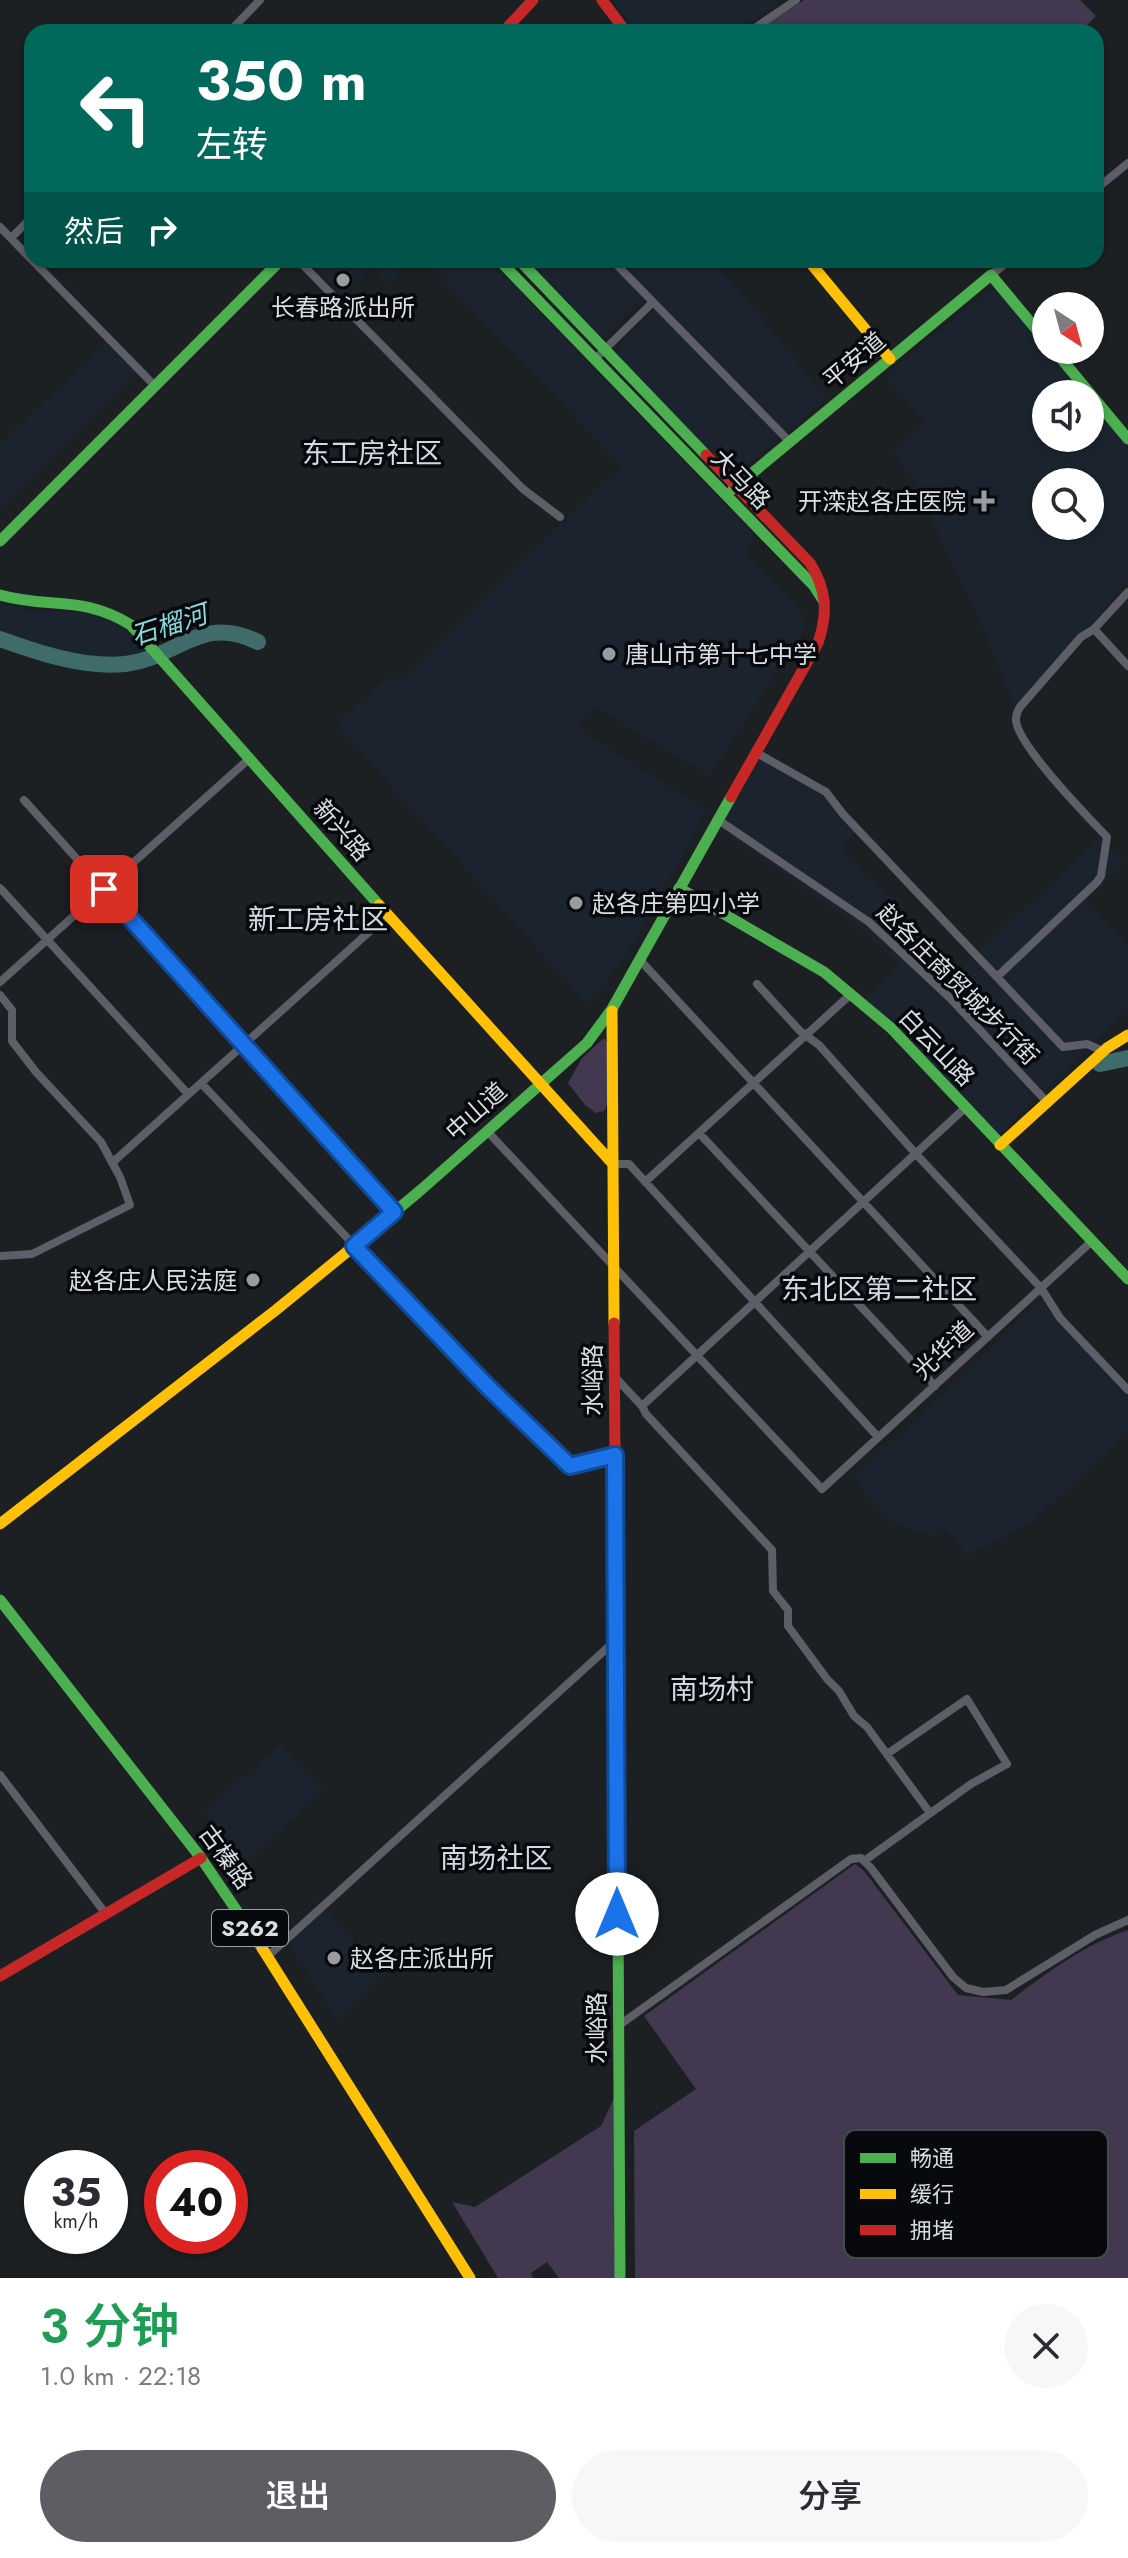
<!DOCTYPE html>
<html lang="zh">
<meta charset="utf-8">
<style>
:root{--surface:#fff;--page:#f7f7f7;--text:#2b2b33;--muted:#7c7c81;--accent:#5c5e64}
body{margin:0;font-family:Jost,"Noto Sans SC",sans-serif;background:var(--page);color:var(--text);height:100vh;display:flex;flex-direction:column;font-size:30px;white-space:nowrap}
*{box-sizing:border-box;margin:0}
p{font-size:26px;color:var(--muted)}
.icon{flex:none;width:44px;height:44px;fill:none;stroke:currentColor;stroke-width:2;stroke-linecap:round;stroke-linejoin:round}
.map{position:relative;height:2278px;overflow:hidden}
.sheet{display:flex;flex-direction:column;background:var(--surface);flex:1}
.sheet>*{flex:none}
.banner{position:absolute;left:24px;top:24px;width:1080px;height:244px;border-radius:24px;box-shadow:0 2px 6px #0004;background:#00695c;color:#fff;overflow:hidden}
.needle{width:52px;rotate:144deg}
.controls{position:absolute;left:1032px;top:292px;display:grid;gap:16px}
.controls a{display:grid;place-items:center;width:72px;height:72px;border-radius:50%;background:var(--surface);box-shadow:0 2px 6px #0004;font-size:40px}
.speed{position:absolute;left:24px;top:2150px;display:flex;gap:16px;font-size:40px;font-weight:700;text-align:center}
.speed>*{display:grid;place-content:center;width:104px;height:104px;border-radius:50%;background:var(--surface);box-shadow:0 2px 6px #0004;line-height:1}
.speed small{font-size:20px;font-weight:400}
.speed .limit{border:12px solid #d22;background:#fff;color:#111}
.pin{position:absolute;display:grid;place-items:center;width:68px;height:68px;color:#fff;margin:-34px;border-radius:16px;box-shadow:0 4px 12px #0006}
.me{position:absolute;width:88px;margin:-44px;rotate:0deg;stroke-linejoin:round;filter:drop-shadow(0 0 6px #0008)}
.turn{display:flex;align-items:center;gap:28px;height:168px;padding:0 40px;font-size:36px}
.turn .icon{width:104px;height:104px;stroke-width:2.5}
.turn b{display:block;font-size:56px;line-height:68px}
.then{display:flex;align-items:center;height:76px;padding:0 40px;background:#0003;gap:16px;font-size:30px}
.round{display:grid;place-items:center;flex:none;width:84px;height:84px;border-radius:42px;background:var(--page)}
.summary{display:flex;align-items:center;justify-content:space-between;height:136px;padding:0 40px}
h1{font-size:48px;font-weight:600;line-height:60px;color:#1e9e55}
.button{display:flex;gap:16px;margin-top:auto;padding:16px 40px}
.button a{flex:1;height:92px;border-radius:48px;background:var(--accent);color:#fff;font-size:32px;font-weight:600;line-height:92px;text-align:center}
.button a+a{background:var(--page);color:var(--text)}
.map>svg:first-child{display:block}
</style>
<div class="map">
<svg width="1128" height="2278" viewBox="0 0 1128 2278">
<rect width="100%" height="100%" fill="#1d2023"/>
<!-- built -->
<path fill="#1b242e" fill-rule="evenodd" d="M 613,0 L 781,0 L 736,32 L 637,32 Z
M 309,260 L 410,260 L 388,282 L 372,266 L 342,295 Z
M 424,260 L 489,260 L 756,537 L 744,552 L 795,603 L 802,613 L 803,631 L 709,776 L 594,706 L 576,727 L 707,811 L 622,962 L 587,1003 L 336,724 L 388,677 L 402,681 L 621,465 Z
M 527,260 L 714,260 L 826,398 L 734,477 L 618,357 L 620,344 L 658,308 L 646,295 L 601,338 Z
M 991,289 L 1000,293 L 1084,394 L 1046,394 L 1046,438 L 1090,438 L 1090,401 L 1128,446 L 1128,579 L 1095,621 L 1076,635 L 1020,703 L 1014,703 L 981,622 L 909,472 L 893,454 L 926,422 L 885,376 ZM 1046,482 L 1090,482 L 1090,526 L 1046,526 Z
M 111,336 L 141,366 L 0,509 L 0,445 Z
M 0,602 L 22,610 L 89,613 L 115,623 L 129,633 L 144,650 L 134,655 L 102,661 L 0,634 Z
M 759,759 L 826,796 L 857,830 L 841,847 L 961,969 L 1100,837 L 1124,863 L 1086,900 L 1128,943 L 1128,1010 L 996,1137 L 864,1001 L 899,964 L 857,925 L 719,829 Z
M 1041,1301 L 1128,1396 L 1128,1432 L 1031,1522 L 968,1556 L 943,1526 L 930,1536 L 891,1521 L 853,1478 Z
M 280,1745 L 323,1792 L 243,1864 L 204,1813 Z
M 324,1909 L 384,1974 L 337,2019 L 288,1942 Z"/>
<!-- green -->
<path fill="#423950" d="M 804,0 L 1080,0 L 1096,16 L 1080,32 L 767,32 L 763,27 Z
M 604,1038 L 607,1043 L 609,1101 L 604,1111 L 596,1113 L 585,1105 L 568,1083 L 582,1058 Z
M 855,1864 L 864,1871 L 958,1995 L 1011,2000 C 1048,1972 1084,1945 1128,1930 L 1128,2278 L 635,2278 L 634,2131 L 696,2089 L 644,2016 Z
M 614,2098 L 615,2278 L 559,2278 L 547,2262 L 531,2273 L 533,2278 L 498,2278 L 452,2202 L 475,2207 L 601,2126 Z"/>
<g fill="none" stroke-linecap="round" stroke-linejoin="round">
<!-- river -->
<path stroke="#3f6b6b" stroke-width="16" d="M 0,639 C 39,653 83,668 125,664 C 178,658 201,613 258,642
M 1100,1064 L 1128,1058"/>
<!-- street -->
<path stroke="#5d5e68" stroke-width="8" d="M 49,28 L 54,32
M 229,32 L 260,0
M 749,32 L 796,0
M 1096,189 L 1128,163
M 0,227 L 32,260
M 11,238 L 32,217
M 32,260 L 155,386
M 298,260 L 523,489 L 560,517
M 612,260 L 790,442
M 991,275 L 1010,260
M 595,359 L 653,302
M 1094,629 L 1128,666
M 755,752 L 826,792 L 843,814 L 1063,1047 L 1087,1044 L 1103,1051
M 24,800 L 394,1212
M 717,819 L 869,922 L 950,998 L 1047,1102
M 0,888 L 188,1094
M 640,960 L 988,1337
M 997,977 L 1097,882 L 1101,876 L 1107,837 C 1088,817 1015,743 1016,719 C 1016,715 1018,710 1020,707 L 1081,637 L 1094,629 L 1128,592
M 0,982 L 250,758
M 757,984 L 800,1031 L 819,1045 L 916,1154 L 1041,1288 L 1060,1318 L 1128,1390
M 0,995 L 12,1010 L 12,1041 L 36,1072 L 101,1142 L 120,1177 L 130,1205 L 32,1254 L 0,1256
M 201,1083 L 487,1386 L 570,1466 L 615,1455
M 487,1131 L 822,1489 L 1092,1241
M 699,1133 L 935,1386
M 112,1163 L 388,915
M 613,1164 L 629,1164 L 878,1437
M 645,1182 L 851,994
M 614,1376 L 642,1406 L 965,1108
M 642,1406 L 646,1414 L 772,1550 L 773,1591 L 788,1610 L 788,1626 L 827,1679 L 839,1691 L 854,1716 L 867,1727 L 930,1813
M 0,1775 L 106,1914
M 864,1861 L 971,1784 L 1007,1764 L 967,1699 L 887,1754
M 268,1956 L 616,1640
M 618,2026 L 851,1859 L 861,1858 L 871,1868 L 953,1977 L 966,1988 L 983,1992 L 1006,1990 L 1095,1935 L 1128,1920"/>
<!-- fast -->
<path stroke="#4caf50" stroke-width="11" d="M 499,260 L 814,586 L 823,600
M 519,260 L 706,455
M 1054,350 L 1128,439
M 733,489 L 991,275 L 1046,341
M 0,541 L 281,260
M 0,595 C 50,609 82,595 131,625 L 379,905
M 679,888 L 824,972 L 891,1028 L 1128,1279
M 348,1251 L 422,1189 L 587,1043 L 612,1009 L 731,797
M 0,1600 L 201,1858 L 262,1948
M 617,1728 L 620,2278"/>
<!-- slow -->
<path stroke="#ffc107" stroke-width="11" d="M 808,260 L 890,359
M 379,905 L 613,1164
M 612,1011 L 614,1323
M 1000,1145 L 1107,1048 L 1128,1035
M 0,1524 L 276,1310 L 348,1251
M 262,1948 L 470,2278"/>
<!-- jam -->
<path stroke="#c62828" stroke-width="11" d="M 602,0 L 626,32
M 503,32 L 533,0
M 706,455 L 810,563 C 827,590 828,613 818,643 L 731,797
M 614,1323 L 617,1728
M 0,1976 L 201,1858"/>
</g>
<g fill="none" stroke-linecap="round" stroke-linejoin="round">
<defs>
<path id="route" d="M 104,889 L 394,1212 L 354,1246 L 487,1386 L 570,1466 L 615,1455 L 617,1914"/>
</defs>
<!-- route casing -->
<use href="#route" stroke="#114b97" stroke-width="20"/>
<!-- route -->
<use href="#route" stroke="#1a73e8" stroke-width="14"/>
</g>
<!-- markers -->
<g fill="#989ca0" stroke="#07090c" stroke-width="3">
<circle cx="343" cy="280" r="8"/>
<path d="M980 489h8v8h8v8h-8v8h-8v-8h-8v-8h8z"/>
<circle cx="609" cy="654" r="8"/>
<circle cx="576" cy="903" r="8"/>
<circle cx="253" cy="1280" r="8"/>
<circle cx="334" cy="1958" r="8"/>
</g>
<g text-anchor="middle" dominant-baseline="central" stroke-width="7" stroke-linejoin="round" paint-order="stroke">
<!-- shield labels -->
<rect fill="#07090c" stroke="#9b9ea2" stroke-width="2" x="212" y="1910" width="76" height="36" rx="6"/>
<g font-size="22" font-weight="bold" fill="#dadee3">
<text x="250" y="1928">S262</text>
</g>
<!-- poi labels -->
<g font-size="24" fill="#dadee3" stroke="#07090c" text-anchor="start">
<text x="343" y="307" text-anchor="middle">长春路派出所</text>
<text x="966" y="501" text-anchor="end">开滦赵各庄医院</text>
<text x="625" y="654">唐山市第十七中学</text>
<text x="592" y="903">赵各庄第四小学</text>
<text x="237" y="1280" text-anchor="end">赵各庄人民法庭</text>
<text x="350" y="1958">赵各庄派出所</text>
</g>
<!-- street labels -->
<g font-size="24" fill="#dadee3" stroke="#07090c">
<text transform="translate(854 360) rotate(-40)">平安道</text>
<text transform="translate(741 479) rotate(46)">大马路</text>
<text transform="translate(342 830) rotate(49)">新兴路</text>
<text transform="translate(958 984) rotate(45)">赵各庄商贸城步行街</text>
<text transform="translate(937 1047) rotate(46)">白云山路</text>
<text transform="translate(476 1111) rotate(-42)">中山道</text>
<text transform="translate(943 1350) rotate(-43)">光华道</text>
<text transform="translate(592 1380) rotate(-90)">水峪路</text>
<text transform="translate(226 1857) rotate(54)">古榛路</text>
<text transform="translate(596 2028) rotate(-90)">水峪路</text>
</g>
<!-- water labels -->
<g font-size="26" font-style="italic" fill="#86dada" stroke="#07090c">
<text transform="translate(169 625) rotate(-18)">石榴河</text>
</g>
<!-- quarter labels -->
<g font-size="28" fill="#d1d9e2" stroke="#07090c">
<text x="372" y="453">东工房社区</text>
<text x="318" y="919">新工房社区</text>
<text x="879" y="1289">东北区第二社区</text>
<text x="712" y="1689">南场村</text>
<text x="496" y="1858">南场社区</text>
</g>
</g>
<!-- legend -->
<rect x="844" y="2130" width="264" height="128" rx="12" fill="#07090c" stroke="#46494c" stroke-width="2"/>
<rect x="860" y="2153" width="36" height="10" fill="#4caf50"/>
<rect x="860" y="2189" width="36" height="10" fill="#ffc107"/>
<rect x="860" y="2225" width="36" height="10" fill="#c62828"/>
<g font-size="22" fill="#dadee3">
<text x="910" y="2166">畅通</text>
<text x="910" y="2202">缓行</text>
<text x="910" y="2238">拥堵</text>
</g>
</svg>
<div class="controls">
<a><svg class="needle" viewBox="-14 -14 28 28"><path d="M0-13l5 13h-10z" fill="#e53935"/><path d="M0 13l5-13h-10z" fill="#7c7c81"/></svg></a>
<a><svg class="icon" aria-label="sound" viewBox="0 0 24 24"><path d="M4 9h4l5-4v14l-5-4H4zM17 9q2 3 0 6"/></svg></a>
<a><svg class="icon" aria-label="search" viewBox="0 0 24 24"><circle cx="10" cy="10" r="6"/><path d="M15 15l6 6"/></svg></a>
</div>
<div class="speed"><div>35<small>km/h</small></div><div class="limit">40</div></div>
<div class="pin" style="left:104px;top:889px;background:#d93025"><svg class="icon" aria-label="arrive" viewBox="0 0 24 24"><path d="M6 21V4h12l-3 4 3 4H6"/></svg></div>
<svg class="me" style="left:617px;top:1914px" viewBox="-20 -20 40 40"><circle r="19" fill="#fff"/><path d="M0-13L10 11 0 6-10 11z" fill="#1a73e8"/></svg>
<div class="banner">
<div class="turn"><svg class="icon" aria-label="left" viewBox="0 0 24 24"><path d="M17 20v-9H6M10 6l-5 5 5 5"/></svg><div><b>350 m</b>左转</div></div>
<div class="then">然后<svg class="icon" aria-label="right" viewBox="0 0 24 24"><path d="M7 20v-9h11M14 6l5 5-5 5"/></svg></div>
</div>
</div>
<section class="sheet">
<div class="summary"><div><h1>3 分钟</h1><p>1.0 km · 22:18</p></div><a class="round"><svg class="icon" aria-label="close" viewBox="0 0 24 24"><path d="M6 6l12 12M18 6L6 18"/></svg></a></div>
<div class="button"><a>退出</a><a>分享</a></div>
</section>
